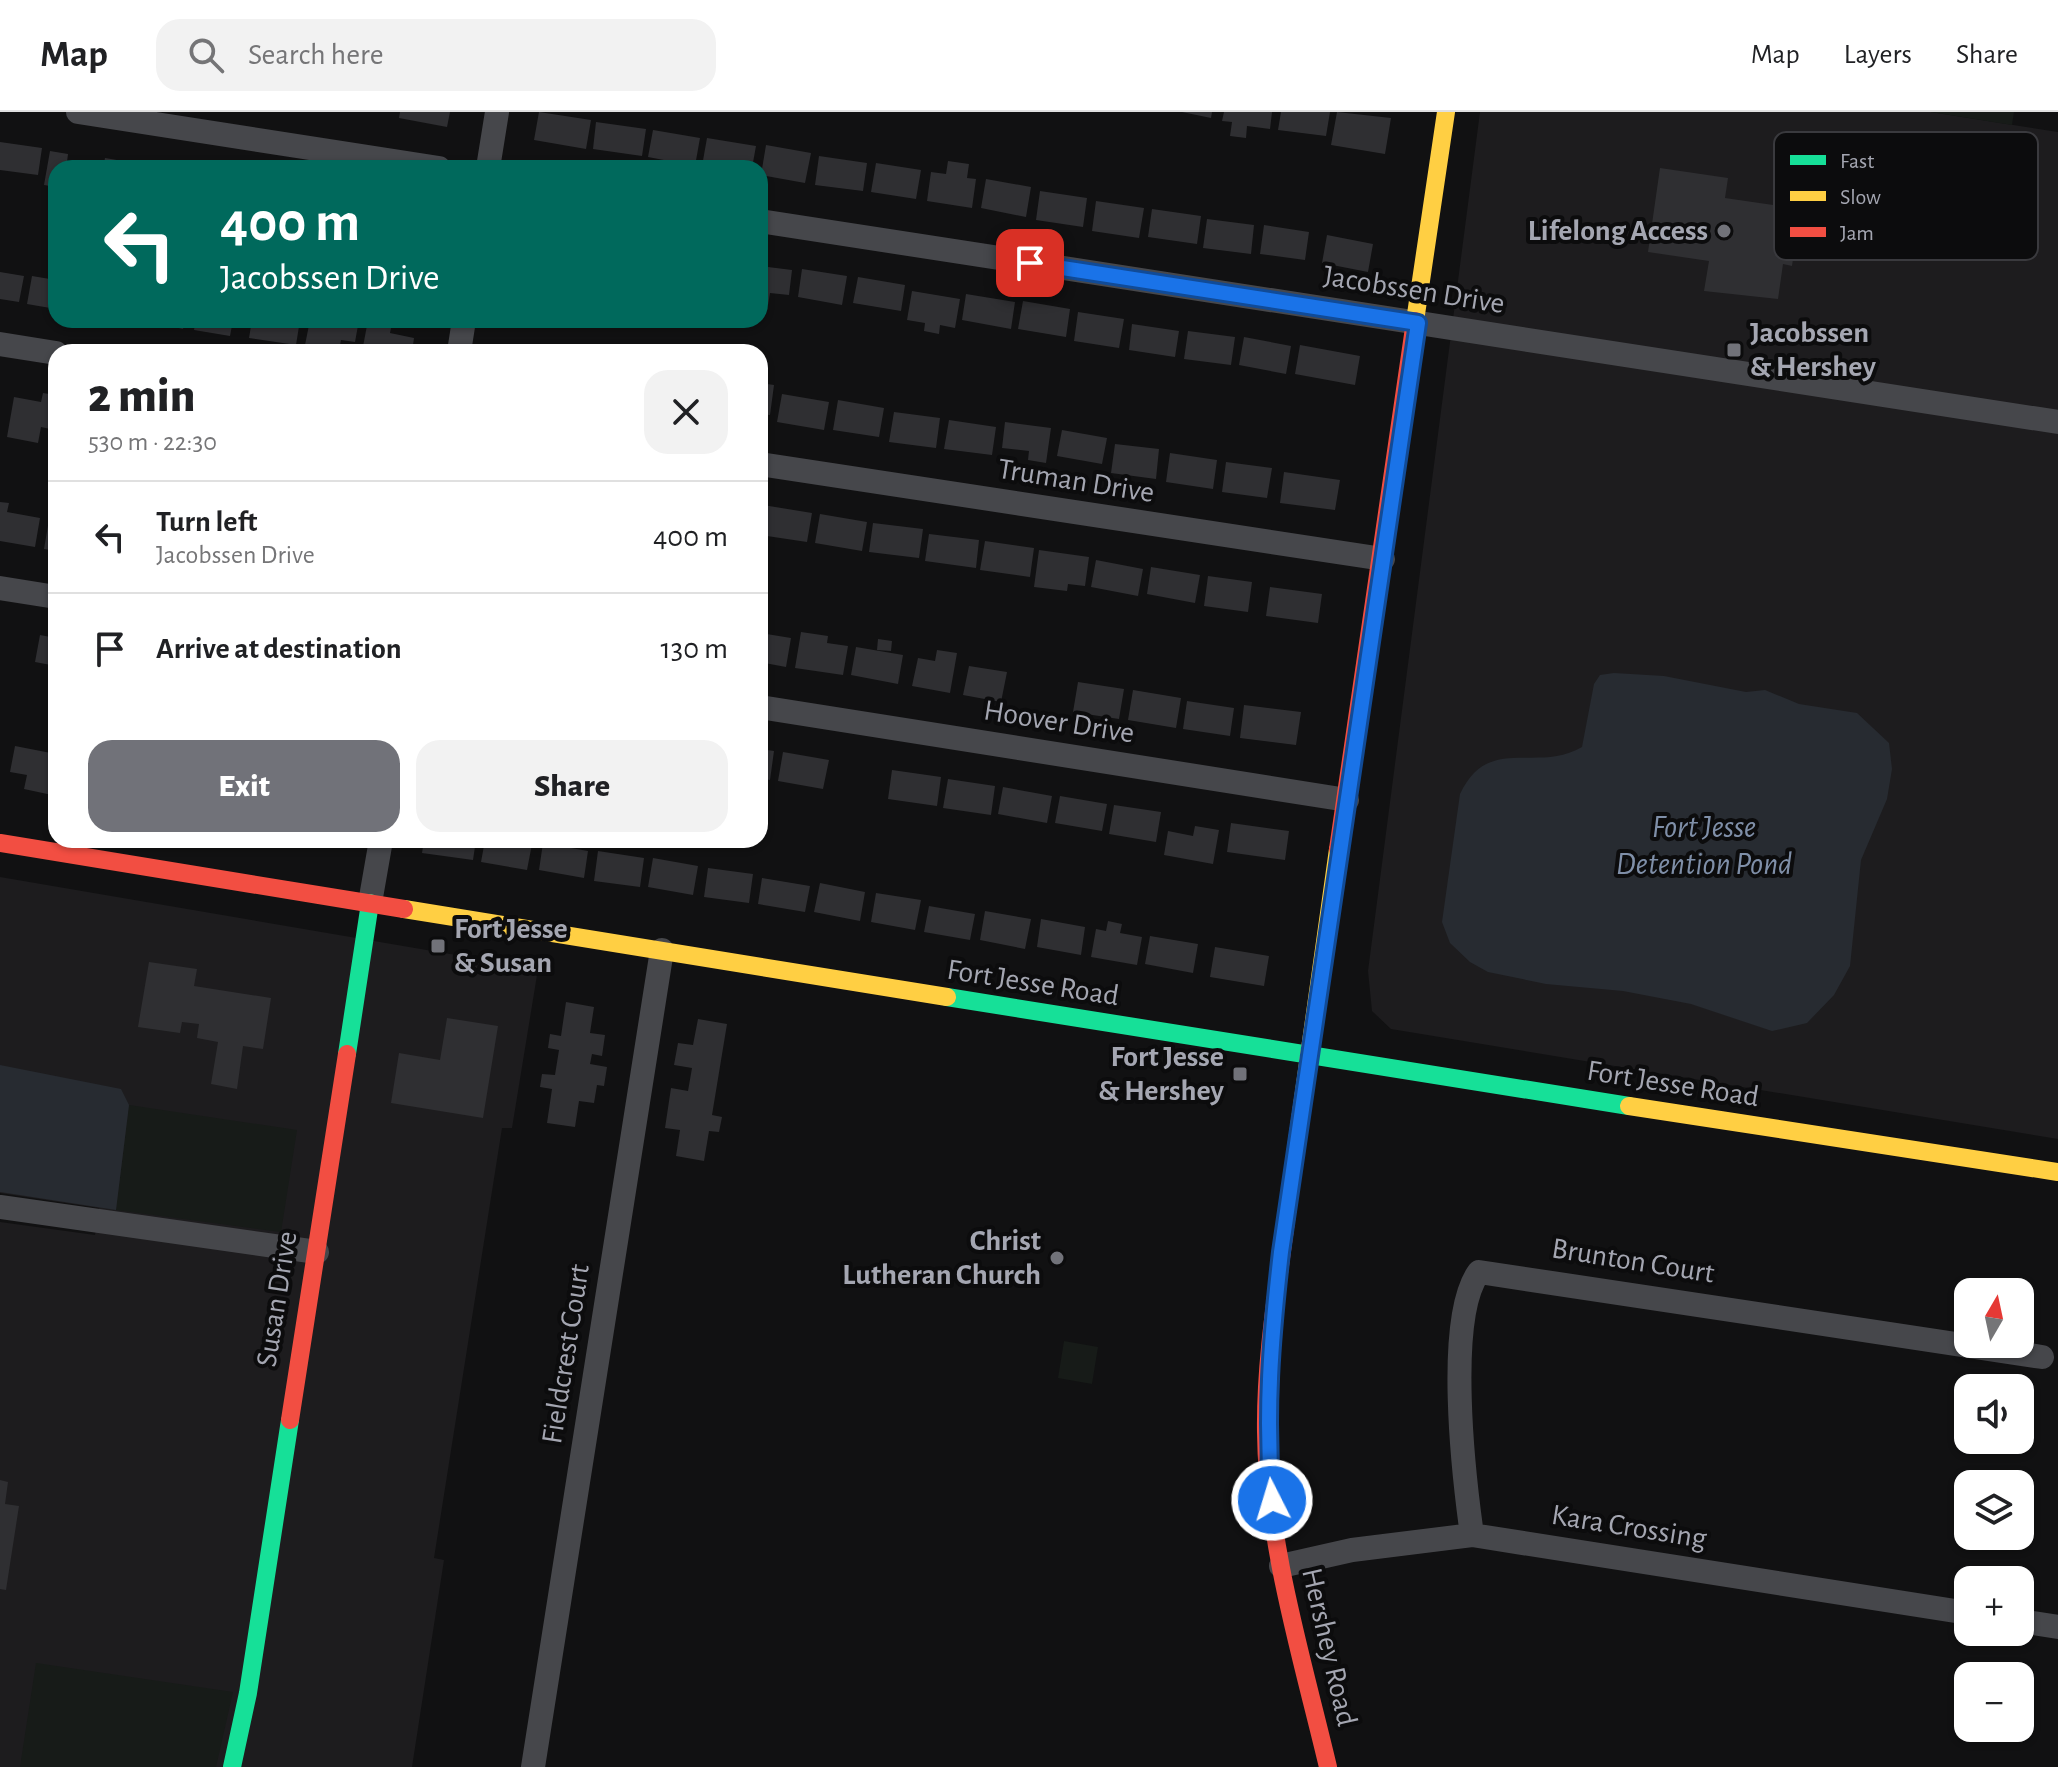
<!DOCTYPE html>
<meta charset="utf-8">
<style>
:root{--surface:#fff;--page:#f2f2f2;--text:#202124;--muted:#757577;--line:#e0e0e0;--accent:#717279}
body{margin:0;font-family:"Alegreya Sans",sans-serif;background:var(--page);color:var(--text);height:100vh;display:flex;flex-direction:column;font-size:30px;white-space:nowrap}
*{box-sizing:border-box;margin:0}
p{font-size:26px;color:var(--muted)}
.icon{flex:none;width:44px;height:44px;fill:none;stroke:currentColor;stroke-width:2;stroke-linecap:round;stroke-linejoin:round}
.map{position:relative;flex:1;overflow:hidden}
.side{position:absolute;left:48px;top:232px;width:720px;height:504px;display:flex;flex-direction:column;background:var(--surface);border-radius:24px;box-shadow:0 2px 6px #0004}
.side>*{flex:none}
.banner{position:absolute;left:48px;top:48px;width:720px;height:168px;border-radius:24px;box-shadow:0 2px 6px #0004;background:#00695c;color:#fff;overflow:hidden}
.needle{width:52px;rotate:9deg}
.fabs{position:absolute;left:1954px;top:1166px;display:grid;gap:16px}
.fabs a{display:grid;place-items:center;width:80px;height:80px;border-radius:16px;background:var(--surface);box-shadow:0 2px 6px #0004;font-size:40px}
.pin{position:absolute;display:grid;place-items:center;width:68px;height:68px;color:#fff;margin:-34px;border-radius:16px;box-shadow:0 4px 12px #0006}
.me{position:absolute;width:88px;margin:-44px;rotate:355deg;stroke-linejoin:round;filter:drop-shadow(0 0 6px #0008)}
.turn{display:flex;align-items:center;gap:28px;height:168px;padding:0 40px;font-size:36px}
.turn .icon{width:104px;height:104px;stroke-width:2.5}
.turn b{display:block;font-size:56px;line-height:68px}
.round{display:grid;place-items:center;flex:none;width:84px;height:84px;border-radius:24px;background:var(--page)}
.summary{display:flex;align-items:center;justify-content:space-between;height:136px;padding:0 40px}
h1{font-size:48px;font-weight:800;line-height:60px}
.action{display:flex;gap:16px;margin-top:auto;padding:16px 40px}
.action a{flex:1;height:92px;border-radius:24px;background:var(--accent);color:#fff;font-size:32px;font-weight:800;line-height:92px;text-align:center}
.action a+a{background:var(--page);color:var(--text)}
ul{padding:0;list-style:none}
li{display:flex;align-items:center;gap:24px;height:112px;padding:0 40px;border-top:2px solid var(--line)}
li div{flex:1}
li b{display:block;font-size:30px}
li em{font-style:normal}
header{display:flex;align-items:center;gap:48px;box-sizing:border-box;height:112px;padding:0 40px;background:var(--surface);border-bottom:2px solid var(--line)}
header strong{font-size:38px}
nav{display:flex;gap:44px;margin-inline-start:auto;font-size:28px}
.search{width:560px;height:72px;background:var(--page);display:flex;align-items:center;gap:20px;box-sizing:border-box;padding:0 28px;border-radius:24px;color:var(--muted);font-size:30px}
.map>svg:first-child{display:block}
</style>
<header>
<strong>Map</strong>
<div class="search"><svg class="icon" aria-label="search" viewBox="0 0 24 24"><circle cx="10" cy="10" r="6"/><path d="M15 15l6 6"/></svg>Search here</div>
<nav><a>Map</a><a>Layers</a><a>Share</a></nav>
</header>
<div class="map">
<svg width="2058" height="1655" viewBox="0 0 2058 1655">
<rect width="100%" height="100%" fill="#111112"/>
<!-- built -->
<path fill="#1d1c1e" d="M 1480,0 L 1931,0 L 2058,20 L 2058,1027 L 1391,917 L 1372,899 L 1368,859 Z
M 0,765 L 538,857 L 512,1016 L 502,1016 L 434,1446 L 444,1448 L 412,1655 L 0,1655 L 0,1110 L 95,1123 L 99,1096 L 0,1081 Z"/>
<!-- green -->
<path fill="#171b18" d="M 1931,0 L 2014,0 L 2012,13 Z
M 129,993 L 297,1018 L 281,1120 L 116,1098 Z
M 1064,1229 L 1098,1235 L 1092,1272 L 1058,1266 Z
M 36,1551 L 233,1580 L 216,1655 L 20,1655 Z"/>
<!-- water -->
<path fill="#272b31" d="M 1614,561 L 1664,564 L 1746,580 L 1765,578 L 1799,592 L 1857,601 L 1889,631 L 1892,657 L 1887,687 L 1861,748 L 1850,854 L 1834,883 L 1807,911 L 1772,919 L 1691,892 L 1623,879 L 1546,872 L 1488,860 L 1470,850 L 1450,831 L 1442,810 L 1460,682 C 1489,621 1536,662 1582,635 L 1594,572 L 1600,563 Z
M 0,953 L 121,977 L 129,993 L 116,1098 L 0,1080 Z"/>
<!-- building -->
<path fill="#2f2f32" d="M 400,0 L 450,0 L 447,15 L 399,6 Z
M 539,0 L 591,8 L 586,37 L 534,28 Z
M 1182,0 L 1212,0 L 1211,6 Z
M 1224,0 L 1272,0 L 1270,17 L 1247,14 L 1246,26 L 1230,24 L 1232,10 L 1222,9 Z
M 1281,0 L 1330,0 L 1326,24 L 1278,18 Z
M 1337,0 L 1391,6 L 1385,42 L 1331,33 Z
M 596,10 L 646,17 L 642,44 L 593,37 Z
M 653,18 L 700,26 L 695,54 L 648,45 Z
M 707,26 L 756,34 L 752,56 L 702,54 Z
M 0,30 L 42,36 L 38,63 L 0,58 Z
M 766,33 L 811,41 L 805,71 L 761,63 Z
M 50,39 L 68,42 L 67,50 L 93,56 L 56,56 L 56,75 L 44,73 Z
M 819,44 L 867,51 L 863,79 L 815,73 Z
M 105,46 L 153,54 L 153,56 L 103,56 Z
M 948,49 L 969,52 L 967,66 L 976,67 L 972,96 L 927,89 L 931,60 L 946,62 Z
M 876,51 L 921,58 L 916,87 L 871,80 Z
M 1660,56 L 1728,66 L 1725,86 L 1800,97 L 1792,154 L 1783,152 L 1778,187 L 1704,179 L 1709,149 L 1648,140 Z
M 986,67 L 1031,75 L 1026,105 L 981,96 Z
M 1040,79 L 1087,86 L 1083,115 L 1036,108 Z
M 1096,89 L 1144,96 L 1139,126 L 1092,119 Z
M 1152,97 L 1201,104 L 1197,132 L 1148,125 Z
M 1207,107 L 1254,113 L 1251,142 L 1203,136 Z
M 1264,113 L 1309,120 L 1305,148 L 1260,142 Z
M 1327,123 L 1373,132 L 1368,160 L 1322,151 Z
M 760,154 L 792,158 L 789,183 L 770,181 L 768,193 L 760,192 Z
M 802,157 L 847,164 L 842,193 L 798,185 Z
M 0,160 L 24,164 L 19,190 L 0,187 Z
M 32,164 L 56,168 L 56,197 L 27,192 Z
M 858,165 L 905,173 L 901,199 L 853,191 Z
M 912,179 L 960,187 L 955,216 L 940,213 L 939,222 L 924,219 L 925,211 L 907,208 Z
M 966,182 L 1015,190 L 1011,217 L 962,208 Z
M 1023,189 L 1070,197 L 1066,225 L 1018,217 Z
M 1078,200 L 1124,207 L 1119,236 L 1074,229 Z
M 143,208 L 185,208 L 183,217 Z
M 196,208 L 233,208 L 230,224 L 194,218 Z
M 252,208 L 300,208 L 296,233 L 249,226 Z
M 310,208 L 359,208 L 355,230 L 341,228 L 339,239 L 305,233 Z
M 368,208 L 392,211 L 390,221 L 414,226 L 412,240 L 362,240 Z
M 1132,212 L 1179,219 L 1175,245 L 1129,238 Z
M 1188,219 L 1235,225 L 1231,253 L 1184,247 Z
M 1244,225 L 1291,234 L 1286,262 L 1239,253 Z
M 1300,233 L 1360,244 L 1355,273 L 1295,262 Z
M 760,271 L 774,273 L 770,303 L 760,302 Z
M 43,281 L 56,283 L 55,318 L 41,315 L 38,331 L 7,325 L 14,285 L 41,290 Z
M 782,282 L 829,290 L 824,318 L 777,310 Z
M 838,288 L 884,296 L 879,325 L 833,318 Z
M 894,300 L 940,306 L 936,336 L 889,330 Z
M 949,308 L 996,315 L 992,343 L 944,337 Z
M 1005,310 L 1051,316 L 1046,351 L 1028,348 L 1029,339 L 1002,336 Z
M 1062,318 L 1107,326 L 1102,352 L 1057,344 Z
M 1115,332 L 1159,337 L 1156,367 L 1111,361 Z
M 1170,341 L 1217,348 L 1213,377 L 1166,370 Z
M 1226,350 L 1272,356 L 1267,386 L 1222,380 Z
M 1284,360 L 1340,368 L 1335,398 L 1280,391 Z
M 0,390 L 9,391 L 7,400 L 40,406 L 35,435 L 0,429 Z
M 763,393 L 812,401 L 807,430 L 760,423 Z
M 51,396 L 56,397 L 56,439 L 44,437 Z
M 820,402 L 867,410 L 862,439 L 815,431 Z
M 873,411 L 923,417 L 919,446 L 869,440 Z
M 929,422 L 979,428 L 976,456 L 925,449 Z
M 985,429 L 1034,436 L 1030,465 L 980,458 Z
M 1039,438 L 1089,445 L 1085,474 L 1068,472 L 1067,479 L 1034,475 Z
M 1096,448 L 1143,457 L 1138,484 L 1091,475 Z
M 1151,455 L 1200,463 L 1195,491 L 1147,482 Z
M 1208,464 L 1252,470 L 1248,500 L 1204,494 Z
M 1270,475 L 1322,482 L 1318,511 L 1266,504 Z
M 801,520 L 828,524 L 827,531 L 848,534 L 843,563 L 795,556 Z
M 760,521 L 791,526 L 786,555 L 760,550 Z
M 40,523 L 56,526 L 56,554 L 35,550 Z
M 878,527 L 892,529 L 891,539 L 877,538 Z
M 856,535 L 903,543 L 898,572 L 851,563 Z
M 937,538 L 957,541 L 950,581 L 912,574 L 918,546 L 935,549 Z
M 969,554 L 1007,560 L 1001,590 L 963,583 Z
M 1078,570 L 1124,577 L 1119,607 L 1073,600 Z
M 1133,578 L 1181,586 L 1176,616 L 1128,608 Z
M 1187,589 L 1234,596 L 1230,624 L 1183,617 Z
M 1244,593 L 1301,600 L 1296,633 L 1240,626 Z
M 15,634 L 56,642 L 52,683 L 24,677 L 27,663 L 10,660 Z
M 760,637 L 774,639 L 770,668 L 760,666 Z
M 783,640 L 829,648 L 823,677 L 778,669 Z
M 892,658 L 941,665 L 937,694 L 888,687 Z
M 948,667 L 995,674 L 991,703 L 943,696 Z
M 1003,675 L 1052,684 L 1047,711 L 998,702 Z
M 1060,684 L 1107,692 L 1102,719 L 1055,711 Z
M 1114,693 L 1161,700 L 1156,730 L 1109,722 Z
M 1231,711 L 1289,719 L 1285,748 L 1227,740 Z
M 1195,714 L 1219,718 L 1213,752 L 1164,743 L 1168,719 L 1193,724 Z
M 424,728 L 476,728 L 473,748 L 422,741 Z
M 485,728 L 532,732 L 527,758 L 481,750 Z
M 543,731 L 588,739 L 584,766 L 539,758 Z
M 598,739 L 644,746 L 640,775 L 594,769 Z
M 653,746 L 698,754 L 693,783 L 648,775 Z
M 708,756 L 753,762 L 749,791 L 704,785 Z
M 762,766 L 810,774 L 805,800 L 758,792 Z
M 820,771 L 865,780 L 860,809 L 814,800 Z
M 876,781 L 921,788 L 915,818 L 871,810 Z
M 929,794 L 975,802 L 970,828 L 924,820 Z
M 985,799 L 1031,807 L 1025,837 L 980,828 Z
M 1041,807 L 1085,815 L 1081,843 L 1037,835 Z
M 1108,809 L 1122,812 L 1120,821 L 1142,825 L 1137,853 L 1091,845 L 1096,817 L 1106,819 Z
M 1150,824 L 1198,832 L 1193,861 L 1145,852 Z
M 1215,835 L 1269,844 L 1264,874 L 1210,865 Z
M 149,850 L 197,857 L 194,874 L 271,886 L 263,937 L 243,934 L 237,977 L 211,972 L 218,930 L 197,926 L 199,912 L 182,910 L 180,921 L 138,915 Z
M 566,890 L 594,895 L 590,921 L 605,923 L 602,944 L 592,942 L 590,952 L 607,955 L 604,974 L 597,973 L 594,991 L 579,989 L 575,1015 L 547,1011 L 552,977 L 540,975 L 542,962 L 555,963 L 559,938 L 548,936 L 550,922 L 561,924 Z
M 447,906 L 498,914 L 483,1006 L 391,991 L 399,941 L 440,948 Z
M 698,907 L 727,912 L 712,1003 L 722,1005 L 719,1020 L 709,1019 L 704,1049 L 676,1044 L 680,1018 L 665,1016 L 671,976 L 688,979 L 692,956 L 674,953 L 678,931 L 693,933 Z
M 0,1368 L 8,1370 L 5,1392 L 19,1394 L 6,1478 L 0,1477 Z"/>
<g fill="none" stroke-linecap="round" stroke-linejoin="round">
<!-- street -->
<path stroke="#46474b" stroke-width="24" d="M 78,0 L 439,56
M 488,56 L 497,0
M 760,109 L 2058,310
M 0,232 L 56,241
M 459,240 L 464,208
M 760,352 L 1383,447
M 0,476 L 56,485
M 760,595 L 1347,688
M 370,791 L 381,728
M 0,1095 L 317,1140
M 1472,1423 C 1464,1366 1445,1205 1479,1160 L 2042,1245
M 1281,1454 L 1352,1438 L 1472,1423 L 1968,1501
M 2020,1509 L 2058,1515
M 533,1655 L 662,838"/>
<!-- fast -->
<path stroke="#16e098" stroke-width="18" d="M 947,885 L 1629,994
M 347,942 L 370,791
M 232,1655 L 248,1581 L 290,1308"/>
<!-- slow -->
<path stroke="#ffcf43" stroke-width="18" d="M 1415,209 L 1446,0
M 404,797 L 947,885
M 1629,994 L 2058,1060
M 1287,1101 L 1338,737"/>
<!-- jam -->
<path stroke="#f24e42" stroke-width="18" d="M 0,731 L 404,797
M 1338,737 L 1415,209
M 1287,1101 C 1278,1173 1265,1246 1266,1320 C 1267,1433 1302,1545 1328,1655
M 290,1308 L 347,942"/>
</g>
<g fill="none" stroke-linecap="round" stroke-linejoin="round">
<defs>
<path id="route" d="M 1030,151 L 1418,211 L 1281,1140 C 1271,1227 1265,1300 1272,1388"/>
</defs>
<!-- route casing -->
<use href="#route" stroke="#114b97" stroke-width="20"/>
<!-- route -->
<use href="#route" stroke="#1a73e8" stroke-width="14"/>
</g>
<!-- markers -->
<g fill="#717279" stroke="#0c0c0d" stroke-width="3">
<circle cx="1724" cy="119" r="8"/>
<rect x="1726" y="230" width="16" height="16" rx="4"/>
<rect x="430" y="826" width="16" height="16" rx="4"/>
<rect x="1232" y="954" width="16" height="16" rx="4"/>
<circle cx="1057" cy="1146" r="8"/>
</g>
<g text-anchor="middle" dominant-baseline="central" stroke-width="8" stroke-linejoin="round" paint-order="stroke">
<!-- poi labels -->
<g font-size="30" font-weight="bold" fill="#a4a6b1" stroke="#0c0c0d" text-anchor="end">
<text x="1708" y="119">Lifelong Access</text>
<text x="1750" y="221" text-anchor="start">Jacobssen<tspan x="1750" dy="34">&amp; Hershey</tspan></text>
<text x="454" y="817" text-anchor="start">Fort Jesse<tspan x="454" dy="34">&amp; Susan</tspan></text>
<text x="1224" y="945">Fort Jesse<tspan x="1224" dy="34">&amp; Hershey</tspan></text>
<text x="1041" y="1129">Christ<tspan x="1041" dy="34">Lutheran Church</tspan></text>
</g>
<!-- street labels -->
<g font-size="30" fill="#a4a6b1" stroke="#0c0c0d">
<text transform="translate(1414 178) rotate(9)">Jacobssen Drive</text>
<text transform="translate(1076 369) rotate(9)">Truman Drive</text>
<text transform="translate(1059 610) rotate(9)">Hoover Drive</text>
<text transform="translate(1033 871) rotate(9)">Fort Jesse Road</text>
<text transform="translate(1673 972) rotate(9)">Fort Jesse Road</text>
<text transform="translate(1633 1149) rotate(9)">Brunton Court</text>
<text transform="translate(277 1187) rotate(-81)">Susan Drive</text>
<text transform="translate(566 1242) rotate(-81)">Fieldcrest Court</text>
<text transform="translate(1629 1415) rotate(9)">Kara Crossing</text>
<text transform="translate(1329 1535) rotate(77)">Hershey Road</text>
</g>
<!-- water labels -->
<g font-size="32" font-style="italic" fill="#7f8fa8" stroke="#0c0c0d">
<text x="1704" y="715">Fort Jesse<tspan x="1704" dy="37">Detention Pond</tspan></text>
</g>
</g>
<!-- legend -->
<rect x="1774" y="20" width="264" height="128" rx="12" fill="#0c0c0d" stroke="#3a3a3e" stroke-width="2"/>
<rect x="1790" y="43" width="36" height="10" fill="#16e098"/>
<rect x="1790" y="79" width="36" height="10" fill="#ffcf43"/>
<rect x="1790" y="115" width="36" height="10" fill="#f24e42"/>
<g font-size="22" fill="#a4a6b1">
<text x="1840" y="56">Fast</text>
<text x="1840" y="92">Slow</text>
<text x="1840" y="128">Jam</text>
</g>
</svg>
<div class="fabs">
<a><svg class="needle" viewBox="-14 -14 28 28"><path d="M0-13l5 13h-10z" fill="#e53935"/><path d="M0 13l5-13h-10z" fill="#757577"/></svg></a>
<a><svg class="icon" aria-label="sound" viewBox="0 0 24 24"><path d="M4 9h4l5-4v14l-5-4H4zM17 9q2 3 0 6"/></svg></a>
<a><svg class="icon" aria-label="layers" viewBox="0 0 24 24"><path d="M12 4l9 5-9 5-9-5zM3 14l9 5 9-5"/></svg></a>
<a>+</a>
<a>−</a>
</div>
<div class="pin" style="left:1030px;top:151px;background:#d93025"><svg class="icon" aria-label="arrive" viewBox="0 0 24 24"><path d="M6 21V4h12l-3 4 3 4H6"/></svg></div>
<svg class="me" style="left:1272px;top:1388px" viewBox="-20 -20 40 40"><circle r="17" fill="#1a73e8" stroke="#fff" stroke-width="3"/><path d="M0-11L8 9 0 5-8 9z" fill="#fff"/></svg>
<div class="banner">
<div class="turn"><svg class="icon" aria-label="left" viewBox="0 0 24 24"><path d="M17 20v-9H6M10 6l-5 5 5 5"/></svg><div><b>400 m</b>Jacobssen Drive</div></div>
</div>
<section class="side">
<div class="summary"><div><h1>2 min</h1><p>530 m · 22:30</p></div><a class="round"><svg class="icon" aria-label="close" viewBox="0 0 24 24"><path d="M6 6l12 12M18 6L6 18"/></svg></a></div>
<ul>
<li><svg class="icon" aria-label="left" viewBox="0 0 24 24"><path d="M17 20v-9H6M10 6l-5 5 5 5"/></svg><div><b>Turn left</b><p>Jacobssen Drive</p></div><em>400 m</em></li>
<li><svg class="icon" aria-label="arrive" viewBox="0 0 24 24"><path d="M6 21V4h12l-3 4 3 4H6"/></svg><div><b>Arrive at destination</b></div><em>130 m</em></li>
</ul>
<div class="action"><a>Exit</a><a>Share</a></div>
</section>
</div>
